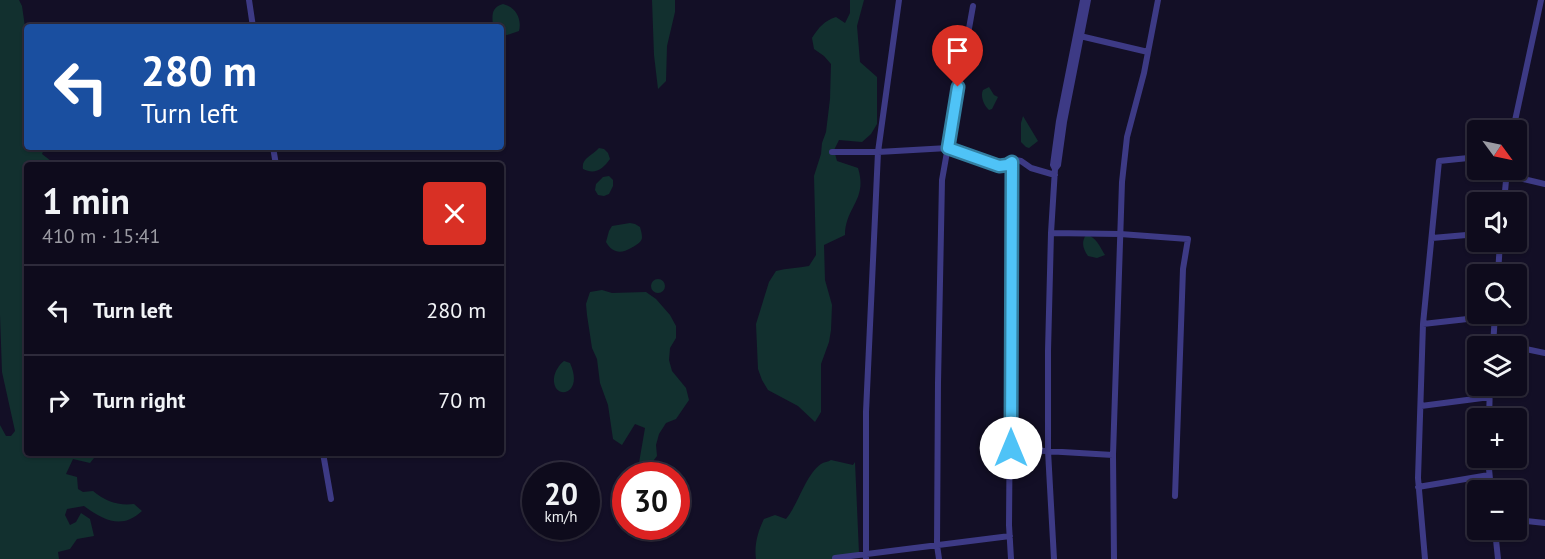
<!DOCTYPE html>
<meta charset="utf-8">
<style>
:root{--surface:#0e0b1c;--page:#1c1929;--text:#f1f3f6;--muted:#9b9ba3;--line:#2e2b3b}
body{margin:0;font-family:"PT Sans",sans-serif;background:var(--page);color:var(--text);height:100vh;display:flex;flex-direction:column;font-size:22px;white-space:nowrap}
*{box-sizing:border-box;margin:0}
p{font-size:20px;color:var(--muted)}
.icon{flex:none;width:33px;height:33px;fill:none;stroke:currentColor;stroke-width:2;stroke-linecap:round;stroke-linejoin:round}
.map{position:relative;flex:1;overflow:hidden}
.side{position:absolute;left:24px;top:162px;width:480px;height:294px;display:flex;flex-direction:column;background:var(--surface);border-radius:6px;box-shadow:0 2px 4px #0004,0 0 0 2px var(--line)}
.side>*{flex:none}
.banner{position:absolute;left:24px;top:24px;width:480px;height:126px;border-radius:6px;box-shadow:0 2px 4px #0004,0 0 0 2px var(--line);background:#1a4fa0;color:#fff;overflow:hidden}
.needle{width:39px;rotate:123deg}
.tools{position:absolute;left:1467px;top:120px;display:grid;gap:12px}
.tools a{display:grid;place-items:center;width:60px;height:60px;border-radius:6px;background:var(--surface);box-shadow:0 2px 4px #0004,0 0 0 2px var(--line);font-size:30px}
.speed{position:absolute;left:522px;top:462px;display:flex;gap:12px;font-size:30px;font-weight:700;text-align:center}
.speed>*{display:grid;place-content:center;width:78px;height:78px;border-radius:50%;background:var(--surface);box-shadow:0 2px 4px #0004,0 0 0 2px var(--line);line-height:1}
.speed small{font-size:15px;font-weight:400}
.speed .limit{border:9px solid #d22;background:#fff;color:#111}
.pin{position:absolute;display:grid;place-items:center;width:51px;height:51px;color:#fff;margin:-62px -26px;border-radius:50% 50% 50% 0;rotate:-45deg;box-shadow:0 0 6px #0007}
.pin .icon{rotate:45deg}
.me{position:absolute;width:66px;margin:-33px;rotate:0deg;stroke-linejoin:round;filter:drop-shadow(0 0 4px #0008)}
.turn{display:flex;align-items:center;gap:21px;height:126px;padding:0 18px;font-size:27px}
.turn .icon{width:78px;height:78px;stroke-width:2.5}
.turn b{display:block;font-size:42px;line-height:51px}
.round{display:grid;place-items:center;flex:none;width:63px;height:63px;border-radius:6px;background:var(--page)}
.headline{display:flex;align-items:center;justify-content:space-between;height:102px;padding:0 18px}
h1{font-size:36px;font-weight:600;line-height:45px}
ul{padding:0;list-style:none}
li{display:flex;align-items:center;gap:18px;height:90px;padding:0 18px;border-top:2px solid var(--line)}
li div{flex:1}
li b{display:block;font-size:22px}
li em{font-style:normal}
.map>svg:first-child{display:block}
</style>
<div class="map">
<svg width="1545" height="559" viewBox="0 0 1545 559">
<rect width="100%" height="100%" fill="#130f26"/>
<!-- green -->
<path fill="#12302f" d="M 0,0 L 19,0 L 22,6 L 27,41 L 27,147 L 45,147 L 42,154 L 51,161 L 52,165 L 27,165 L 27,201 L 25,201 L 27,207 L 27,453 L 92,453 L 94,458 L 90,463 L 73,459 L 66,474 L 77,477 L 78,489 L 83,492 L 93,491 C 105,501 118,506 134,504 L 142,511 C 122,530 103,520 84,506 L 67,509 L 65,515 L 70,525 L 76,522 L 81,513 L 90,519 L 94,536 L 77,539 L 70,549 L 58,552 L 59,559 L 0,559 L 0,425 L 6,436 L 11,436 L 15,431 L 2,372 L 0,315 Z
M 652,0 L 675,0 L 675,12 L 667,46 L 666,81 L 658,89 L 654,55 Z
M 850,0 L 864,0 L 857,26 L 860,62 L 877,77 L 877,124 L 871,134 L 862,142 L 839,140 L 834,150 L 837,161 L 858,168 C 868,200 845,207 845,235 L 824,245 L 825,280 L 832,305 L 831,330 L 829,342 L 821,364 L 821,412 L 815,422 L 798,406 L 768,390 L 762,380 L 758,369 L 756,324 L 769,282 L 776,271 C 787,268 798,268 809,266 L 816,255 L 814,176 L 821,154 L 822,143 L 826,132 L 830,99 L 831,64 L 824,56 L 814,49 L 812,38 C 819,27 824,21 836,17 L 845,23 L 850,13 Z
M 503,4 C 516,7 522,19 519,31 L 507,35 L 501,34 L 501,27 L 493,27 C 492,16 491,7 503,4 Z
M 989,87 L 994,95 L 998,97 L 992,109 L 989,110 C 984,106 980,96 983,90 Z
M 1023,116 L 1038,141 L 1029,148 L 1026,147 L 1021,142 L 1021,123 Z
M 599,148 L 604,149 L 608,153 L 610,159 C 603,169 595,175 583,169 C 581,158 592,156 599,148 Z
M 609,176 L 613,180 L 613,186 L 609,194 L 604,196 L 598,195 L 595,190 L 596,184 L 603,177 Z
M 630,223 L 635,224 L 640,227 C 641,231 642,233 642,238 C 641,243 636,245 631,248 C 621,254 612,253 606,242 L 609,231 L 612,226 Z
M 1086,235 C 1096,236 1100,247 1105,255 L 1097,258 L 1088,256 C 1083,249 1081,242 1086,235 Z
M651 286a7 7 0 1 1 14 0a7 7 0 1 1-14 0Z
M 602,290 L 612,293 L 646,292 L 656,299 L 670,315 L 676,326 L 676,338 L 670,348 L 669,360 L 672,371 L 686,388 L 689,400 L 676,419 L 666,423 L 659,434 L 656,445 L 657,456 L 650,465 L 639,463 L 645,428 L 635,424 L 622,445 L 613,439 L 608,405 L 600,383 L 597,359 L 592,348 L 587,315 L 586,304 L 590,292 Z
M 564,361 L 570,363 C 585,396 552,401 554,378 C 555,371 559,365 564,361 Z
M 831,460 L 853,465 L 855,462 L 859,553 L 837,559 L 756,559 C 754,545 758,531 764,519 L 775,515 L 786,519 C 798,505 806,474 821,464 C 824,462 828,462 831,460 Z
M 676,481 L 681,481 L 688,487 L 689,493 L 684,498 L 677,498 Z"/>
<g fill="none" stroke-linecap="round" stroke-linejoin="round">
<!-- street -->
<path stroke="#3d3a85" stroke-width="6" d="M 249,0 L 253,27
M 1080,36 L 1148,52
M 1513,130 L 1541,0
M 273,147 L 276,165
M 832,152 L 878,152 L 948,148 L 999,166 L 1007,165 L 1016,160 L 1021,161 L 1031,168 L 1055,175
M 1055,169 L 1058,165 L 1064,122 L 1088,0
M 1506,175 L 1545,184
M 1504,202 L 1507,170
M 1051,233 L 1120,234 L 1188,239 L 1183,269 L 1175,496
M 1432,238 L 1478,234
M 1498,274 L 1500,242
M 1423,324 L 1494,316
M 1493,342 L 1514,346
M 1493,346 L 1495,314
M 1516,347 L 1545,353
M 1421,406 L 1490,397
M 1489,418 L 1490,386
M 1011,449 L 1113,455
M 323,453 L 331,499
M 1488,458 L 1491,490
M 1418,487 L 1489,475
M 1516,520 L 1545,523
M 1495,530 L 1498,559
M 835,558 L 1010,536
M 866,559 L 866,412 L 878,152 L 899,0
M 939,559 L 937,545 L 938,383 L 942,180 L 973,6
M 1011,559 L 1009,525 L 1012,162
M 1054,559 L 1048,451 L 1048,351 L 1051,233 L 1055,169 L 1053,165 L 1059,121 L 1083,0
M 1114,559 L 1113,455 L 1122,182 L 1127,137 L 1144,73 L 1158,0
M 1425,559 L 1418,478 L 1423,324 L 1439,161 L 1478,157"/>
</g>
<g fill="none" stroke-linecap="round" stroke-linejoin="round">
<defs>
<path id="route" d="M 958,87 L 948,148 L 999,166 L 1007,165 L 1012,162 L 1011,448"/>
</defs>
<!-- route casing -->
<use href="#route" stroke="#337fa1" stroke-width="15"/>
<!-- route -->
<use href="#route" stroke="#4fc3f7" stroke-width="10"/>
</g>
</svg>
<div class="tools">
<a><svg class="needle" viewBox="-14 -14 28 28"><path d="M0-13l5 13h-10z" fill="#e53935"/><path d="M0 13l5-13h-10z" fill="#9b9ba3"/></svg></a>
<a><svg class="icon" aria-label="sound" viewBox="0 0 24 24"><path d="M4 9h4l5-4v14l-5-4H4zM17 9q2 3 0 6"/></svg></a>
<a><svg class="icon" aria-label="search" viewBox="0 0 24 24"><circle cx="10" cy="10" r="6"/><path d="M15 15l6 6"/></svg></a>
<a><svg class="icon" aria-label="layers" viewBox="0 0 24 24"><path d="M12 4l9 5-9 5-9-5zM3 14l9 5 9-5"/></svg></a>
<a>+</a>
<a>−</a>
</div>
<div class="speed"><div>20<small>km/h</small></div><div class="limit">30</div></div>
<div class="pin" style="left:958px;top:87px;background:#d93025"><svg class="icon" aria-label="arrive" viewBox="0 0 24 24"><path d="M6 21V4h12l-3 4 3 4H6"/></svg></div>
<svg class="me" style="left:1011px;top:448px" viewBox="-20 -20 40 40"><circle r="19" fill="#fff"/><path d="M0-13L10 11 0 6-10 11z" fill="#4fc3f7"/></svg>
<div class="banner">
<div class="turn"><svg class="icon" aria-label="left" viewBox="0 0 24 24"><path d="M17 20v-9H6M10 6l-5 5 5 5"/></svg><div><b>280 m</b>Turn left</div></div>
</div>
<section class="side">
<div class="headline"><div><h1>1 min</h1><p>410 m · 15:41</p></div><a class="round" style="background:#d93025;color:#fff"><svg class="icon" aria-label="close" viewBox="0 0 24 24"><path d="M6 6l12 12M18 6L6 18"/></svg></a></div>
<ul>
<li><svg class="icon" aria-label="left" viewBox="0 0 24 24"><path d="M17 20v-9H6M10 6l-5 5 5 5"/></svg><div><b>Turn left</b></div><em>280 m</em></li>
<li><svg class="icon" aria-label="right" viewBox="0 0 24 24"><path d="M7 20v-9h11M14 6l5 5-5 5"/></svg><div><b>Turn right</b></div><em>70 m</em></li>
</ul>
</section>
</div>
